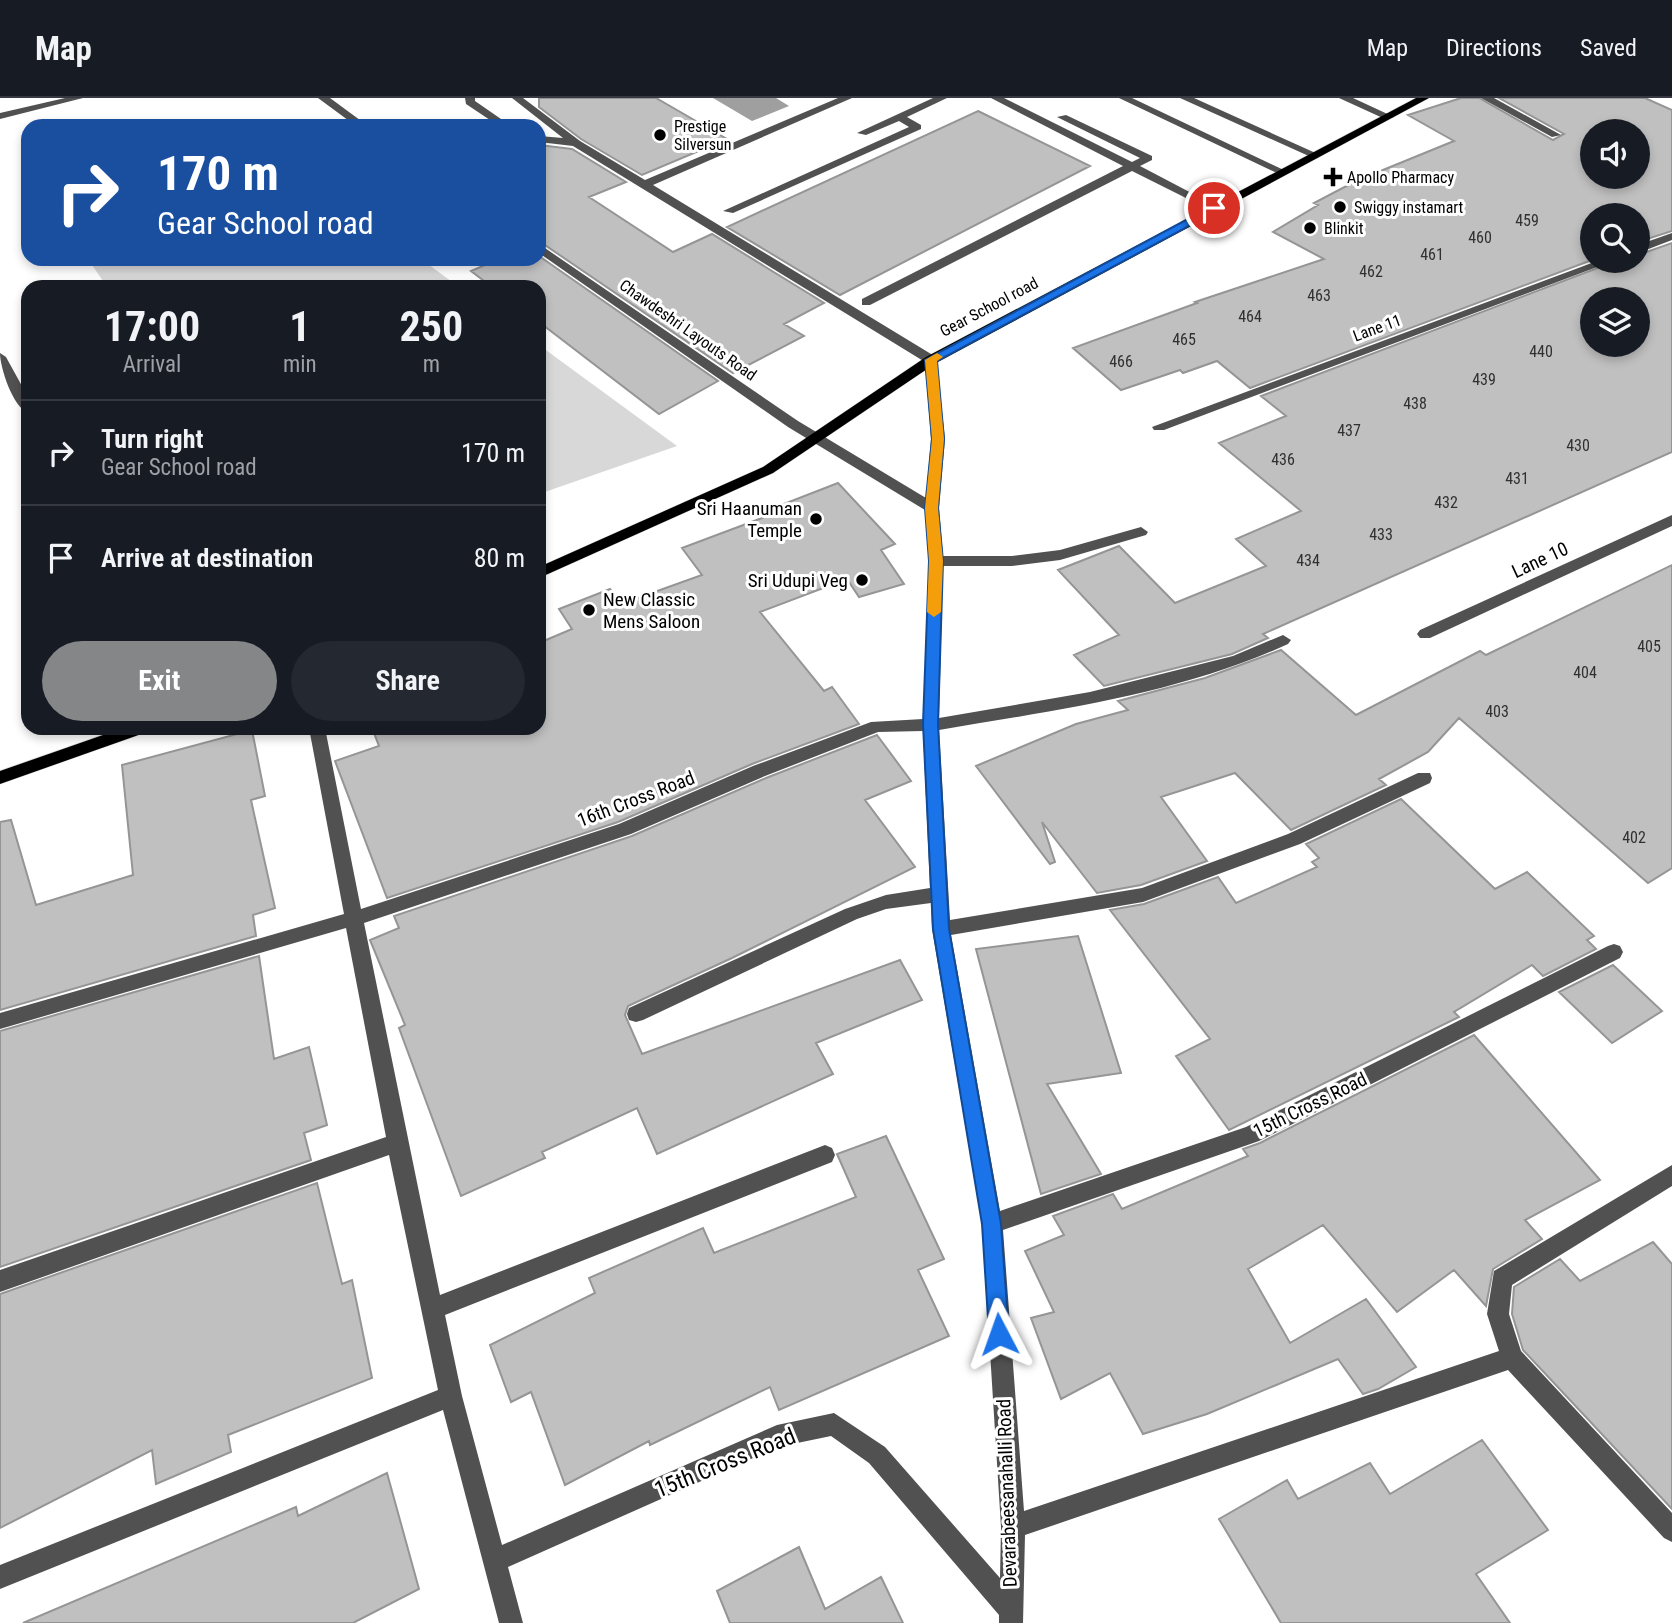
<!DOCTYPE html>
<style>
:root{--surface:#171b24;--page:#242831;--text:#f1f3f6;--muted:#9ea1a6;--line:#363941;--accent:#858687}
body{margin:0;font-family:"Roboto Condensed",sans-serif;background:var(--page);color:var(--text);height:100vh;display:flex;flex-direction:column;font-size:26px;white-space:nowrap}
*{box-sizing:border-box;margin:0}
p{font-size:23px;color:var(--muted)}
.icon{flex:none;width:38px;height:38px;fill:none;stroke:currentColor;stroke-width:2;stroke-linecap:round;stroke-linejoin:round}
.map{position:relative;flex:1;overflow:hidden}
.side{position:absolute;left:21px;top:182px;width:525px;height:455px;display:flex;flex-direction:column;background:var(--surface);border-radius:21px;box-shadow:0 4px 10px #0003}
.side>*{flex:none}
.guide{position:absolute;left:21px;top:21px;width:525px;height:147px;border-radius:21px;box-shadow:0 4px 10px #0003;background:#1a4fa0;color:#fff;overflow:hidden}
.controls{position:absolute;left:1580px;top:21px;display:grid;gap:14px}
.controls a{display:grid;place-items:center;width:70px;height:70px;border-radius:50%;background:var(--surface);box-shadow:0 4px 10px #0003;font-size:35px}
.pin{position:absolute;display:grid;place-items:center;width:60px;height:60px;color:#fff;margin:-30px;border:4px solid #fff;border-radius:50%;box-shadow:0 2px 7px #0007}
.me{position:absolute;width:77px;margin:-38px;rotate:356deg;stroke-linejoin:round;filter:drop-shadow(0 0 5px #0008)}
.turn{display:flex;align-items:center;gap:24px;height:147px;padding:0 21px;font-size:32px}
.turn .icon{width:91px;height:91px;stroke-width:2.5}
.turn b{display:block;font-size:49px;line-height:60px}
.eta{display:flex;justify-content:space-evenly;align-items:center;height:119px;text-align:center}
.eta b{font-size:42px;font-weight:700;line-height:49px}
.action{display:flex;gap:14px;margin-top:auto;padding:14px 21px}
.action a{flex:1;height:80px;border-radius:42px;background:var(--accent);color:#fff;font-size:28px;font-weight:700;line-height:80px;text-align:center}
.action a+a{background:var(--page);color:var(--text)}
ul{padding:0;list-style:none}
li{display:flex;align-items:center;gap:21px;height:105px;padding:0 21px;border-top:2px solid var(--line)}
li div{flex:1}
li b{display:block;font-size:26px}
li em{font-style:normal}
header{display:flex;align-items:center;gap:42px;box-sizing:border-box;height:98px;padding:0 35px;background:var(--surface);border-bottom:2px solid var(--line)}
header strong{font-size:33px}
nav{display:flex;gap:38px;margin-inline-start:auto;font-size:24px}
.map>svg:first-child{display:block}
</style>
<header>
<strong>Map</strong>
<nav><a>Map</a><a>Directions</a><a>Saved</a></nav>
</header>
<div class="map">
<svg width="1672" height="1525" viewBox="0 0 1672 1525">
<rect width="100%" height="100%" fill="#fff"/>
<!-- green -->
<path fill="#d8d8d8" d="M 88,161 L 421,161 L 459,189 L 107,189 Z
M 539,247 L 677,348 L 539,396 Z"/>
<!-- water -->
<path fill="#9f9f9f" d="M 713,0 L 776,0 L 789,8 L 752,23 Z"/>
<!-- building -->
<path fill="#c0c0c0" stroke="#959595" stroke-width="2" fill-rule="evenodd" d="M 539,0 L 656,0 L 727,41 L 642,77 L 581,41 L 539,9 Z
M 1461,0 L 1479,0 L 1553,42 L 1564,36 L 1499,0 L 1645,0 L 1672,12 L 1672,133 L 1638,144 L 1638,117 L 1592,117 L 1592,162 L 1250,290 L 1217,263 L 1183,275 L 1180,272 L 1121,292 L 1073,250 L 1197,205 L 1195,204 L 1324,161 L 1273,134 L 1318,107 L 1314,105 L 1356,83 L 1454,43 L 1408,17 ZM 1592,33 L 1638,33 L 1638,79 L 1592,79 Z
M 978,13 L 1090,68 L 840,197 L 727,129 Z
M 539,47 L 572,51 L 626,84 L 589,99 L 673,154 L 712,136 L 824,205 L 784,226 L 804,238 L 733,275 L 539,143 Z
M 1672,145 L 1672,354 L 1263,536 L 1268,540 L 1232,556 L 1104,588 L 1074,557 L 1119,537 L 1058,472 L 1119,448 L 1175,505 L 1266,468 L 1236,441 L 1301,413 L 1219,345 L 1286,318 L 1261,298 L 1616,163 L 1638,163 L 1638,157 ZM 1592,201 L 1638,201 L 1638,247 L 1592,247 Z
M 539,158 L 718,283 L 659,316 L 539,224 L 539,189 L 492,189 L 471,173 L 499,161 L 539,161 Z
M 838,385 L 895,446 L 881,452 L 904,486 L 859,499 L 847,481 L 760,514 L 824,593 L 832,589 L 859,626 L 752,666 L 618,724 L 387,800 L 335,663 L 379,648 L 372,630 L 539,630 L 539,545 L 572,531 L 559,511 L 610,491 L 621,506 L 702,477 L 682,450 L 762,420 L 758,416 Z
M 1672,467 L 1672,770 L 1648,785 L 1459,620 L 1428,654 L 1379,681 L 1386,687 L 1291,732 L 1235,675 L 1161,699 L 1207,763 L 1141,787 L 1097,795 L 1042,724 L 1055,764 L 1050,766 L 976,668 L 1076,626 L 1128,612 L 1118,603 L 1205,580 L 1281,552 L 1356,617 L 1480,553 L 1486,557 Z
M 252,632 L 265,698 L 251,702 L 275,810 L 253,817 L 256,838 L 0,912 L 0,724 L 11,722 L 36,807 L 133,777 L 122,667 Z
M 877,637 L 911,683 L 865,702 L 915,769 L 732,860 L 628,908 L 625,917 L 642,956 L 900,862 L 922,902 L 816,945 L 833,976 L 657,1056 L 637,1010 L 542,1054 L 545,1060 L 461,1098 L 399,930 L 405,927 L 370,842 L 399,830 L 394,818 L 632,738 L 766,680 Z
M 1401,701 L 1495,791 L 1527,774 L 1594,838 L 1587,842 L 1596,851 L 1543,878 L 1532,867 L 1454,914 L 1459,919 L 1229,1032 L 1176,958 L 1210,941 L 1110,812 L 1144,806 L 1218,779 L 1236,805 L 1317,769 L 1312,764 L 1319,760 L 1306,746 Z
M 1078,838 L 1121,975 L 1047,986 L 1101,1076 L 1041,1096 L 976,851 Z
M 259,858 L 274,961 L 309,949 L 327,1027 L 304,1035 L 311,1062 L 0,1169 L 0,933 Z
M 1613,867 L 1662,913 L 1612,945 L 1559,894 Z
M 1474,937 L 1600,1082 L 1525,1122 L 1542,1141 L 1493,1171 L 1486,1208 L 1454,1172 L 1397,1214 L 1323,1127 L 1248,1171 L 1290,1245 L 1366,1201 L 1416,1269 L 1378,1291 L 1363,1296 L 1338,1261 L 1207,1316 L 1143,1336 L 1110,1275 L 1061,1301 L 1031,1220 L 1054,1214 L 1025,1153 L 1064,1137 L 1053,1118 L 1113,1096 L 1122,1111 L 1248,1058 L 1243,1051 L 1260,1045 Z
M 886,1038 L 944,1161 L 918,1172 L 949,1238 L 779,1312 L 770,1289 L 650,1347 L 649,1343 L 565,1387 L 531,1294 L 511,1304 L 490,1247 L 595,1195 L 589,1180 L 703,1130 L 714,1155 L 856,1099 L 837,1056 Z
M 317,1085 L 342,1186 L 352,1182 L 372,1280 L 228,1337 L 231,1354 L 156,1386 L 152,1352 L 0,1430 L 0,1196 Z
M 1653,1144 L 1672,1166 L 1672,1411 L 1523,1252 L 1512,1216 L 1514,1189 L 1560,1161 L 1580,1183 Z
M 1482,1342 L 1548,1432 L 1476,1476 L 1510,1525 L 1281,1525 L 1219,1421 L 1287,1382 L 1298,1401 L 1370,1365 L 1390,1396 Z
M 387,1375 L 419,1491 L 353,1525 L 23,1525 L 296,1409 L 298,1418 Z
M 799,1449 L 825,1511 L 881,1479 L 903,1525 L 730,1525 L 717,1493 Z"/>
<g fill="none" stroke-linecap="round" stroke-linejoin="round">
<defs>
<path id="major" d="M 1416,0 L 1429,0 L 936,265 L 773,375 L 539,480 L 539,469 L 763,369 L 926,259 Z
M 123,630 L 149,630 L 147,634 L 0,686 L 0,673 Z"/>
</defs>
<!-- major casing -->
<use href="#major" stroke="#dbdbdb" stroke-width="1"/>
<!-- minor -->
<path fill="#515151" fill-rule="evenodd" d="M 65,0 L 83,0 L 0,21 L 0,15 Z
M 318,0 L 330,0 L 368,28 L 356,28 Z
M 465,0 L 475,0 L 475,3 L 511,28 L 499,28 L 466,6 Z
M 512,0 L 523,0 L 580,43 L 645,82 L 838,0 L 852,0 L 653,87 L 936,259 L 945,341 L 939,410 L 943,458 L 1012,458 L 1060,452 L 1141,429 L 1148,434 L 1146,437 L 1060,462 L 1012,468 L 943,468 L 939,620 L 1090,594 L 1233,558 L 1283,537 L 1291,542 L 1288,546 C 1180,596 1057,612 939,632 L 950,822 L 1142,790 L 1288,736 L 1418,675 L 1430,675 L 1432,680 L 1430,685 L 1300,746 L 1143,804 L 951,837 L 1000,1113 L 1246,1029 L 1608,848 L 1614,846 L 1620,848 L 1623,854 L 1620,860 L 1259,1043 L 1003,1132 L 1024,1413 L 1499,1253 L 1487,1216 L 1494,1173 L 1672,1067 L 1672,1088 L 1512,1187 L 1509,1216 L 1521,1253 L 1672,1415 L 1672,1444 L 1664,1440 L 1508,1272 L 1025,1437 L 1023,1525 L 999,1525 L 999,1517 L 869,1365 L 831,1338 L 778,1349 L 508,1469 L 523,1525 L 499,1525 L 443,1312 L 0,1491 L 0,1467 L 438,1292 L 389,1057 L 0,1194 L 0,1172 L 386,1039 L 346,830 L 0,931 L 0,915 L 344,816 L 309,630 L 325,630 L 361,811 L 619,726 L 753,668 L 871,624 L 923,621 L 929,463 L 925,412 L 788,329 L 539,155 L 539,146 L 798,323 L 926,400 L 931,341 L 925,264 L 573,48 L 539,44 L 539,38 L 563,40 ZM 923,633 L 930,790 L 886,797 L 845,811 L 629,910 L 627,916 L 629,922 L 636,924 L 643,922 L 857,821 L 886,811 L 931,805 L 932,831 L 982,1126 L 1001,1429 L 1000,1480 L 885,1349 L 834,1315 L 777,1327 L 502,1447 L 462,1298 L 445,1217 L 832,1064 L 835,1057 L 832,1050 L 825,1047 L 440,1197 L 364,825 L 631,736 L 765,678 L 878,634 Z
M 933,0 L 947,0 L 907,19 L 921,27 L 921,31 L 733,115 L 723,113 L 909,29 L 899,23 L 866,37 L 857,35 Z
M 991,0 L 1004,0 L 1132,64 L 1140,60 L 1057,19 L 1066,17 L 1152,58 L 1152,62 L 1140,68 L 1220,110 L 1210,112 L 1132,73 L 870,207 L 862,207 L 862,201 L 1123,68 Z
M 1119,0 L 1132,0 L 1288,74 L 1279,76 Z
M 1180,0 L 1194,0 L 1320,57 L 1311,59 Z
M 1339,0 L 1353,0 L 1394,19 L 1385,21 Z
M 1481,0 L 1494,0 L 1561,37 L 1552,39 Z
M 1672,135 L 1672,142 L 1638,155 L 1638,147 Z
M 1597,163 L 1613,163 L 1164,332 L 1154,332 L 1152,329 Z
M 0,255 L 6,259 L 28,299 L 28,315 C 13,309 0,270 0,255 Z
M 1672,417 L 1672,428 L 1430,540 L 1420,540 L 1417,536 L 1420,532 Z"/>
<!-- major -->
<use href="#major" fill="#000" fill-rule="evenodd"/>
</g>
<!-- route -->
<path fill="#1a73e8" stroke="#114b97" stroke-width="2" d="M 1214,107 L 1219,110 L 1217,113 L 937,263 L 944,341 L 938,410 L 943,463 L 938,626 L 949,831 L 1001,1126 L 1009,1236 L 1007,1243 L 999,1246 L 992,1243 L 989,1236 L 982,1126 L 933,831 L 923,626 L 929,463 L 925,410 L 932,341 L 925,262 Z"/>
<!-- slow -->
<path fill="#f59e0b" d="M 937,255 L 943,259 L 937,263 L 944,341 L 938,410 L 943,463 L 941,514 L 934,519 L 927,514 L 929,463 L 925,410 L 932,341 L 925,262 Z"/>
<!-- markers -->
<g fill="#000" stroke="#fff" stroke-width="2.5">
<circle cx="660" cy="37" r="7"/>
<path d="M1329.5 68.5h7v7h7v7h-7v7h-7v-7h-7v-7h7z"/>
<circle cx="1340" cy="109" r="7"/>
<circle cx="1310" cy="130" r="7"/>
<circle cx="816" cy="421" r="7"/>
<circle cx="862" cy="482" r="7"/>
<circle cx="589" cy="512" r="7"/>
</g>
<g text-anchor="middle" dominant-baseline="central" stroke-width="6" stroke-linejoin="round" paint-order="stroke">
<!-- far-poi labels -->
<g font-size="16" fill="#000" stroke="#fff" text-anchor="start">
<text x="674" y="28">Prestige<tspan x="674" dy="18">Silversun</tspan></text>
<text x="1347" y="79">Apollo Pharmacy</text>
<text x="1354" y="109">Swiggy instamart</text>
<text x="1324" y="130">Blinkit</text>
</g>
<!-- number labels -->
<g font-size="16" fill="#303030">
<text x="1527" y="122">459</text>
<text x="1480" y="139">460</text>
<text x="1432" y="156">461</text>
<text x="1371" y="173">462</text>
<text x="1319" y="197">463</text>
<text x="1250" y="218">464</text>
<text x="1184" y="241">465</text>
<text x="1541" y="253">440</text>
<text x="1121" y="263">466</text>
<text x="1484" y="281">439</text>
<text x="1415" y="305">438</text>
<text x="1349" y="332">437</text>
<text x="1578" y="347">430</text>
<text x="1283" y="361">436</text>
<text x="1517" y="380">431</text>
<text x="1446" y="404">432</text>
<text x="1381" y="436">433</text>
<text x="1308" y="462">434</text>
<text x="1649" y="548">405</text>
<text x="1585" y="574">404</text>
<text x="1497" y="613">403</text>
<text x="1634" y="739">402</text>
</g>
<!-- far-street labels -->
<g font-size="16" fill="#000" stroke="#fff">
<text transform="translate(989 209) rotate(-28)">Gear School road</text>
<text transform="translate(1377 230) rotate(-20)">Lane 11</text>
<text transform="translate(688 232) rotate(35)">Chawdeshri Layouts Road</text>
</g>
<!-- poi labels -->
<g font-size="19" fill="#000" stroke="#fff" text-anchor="end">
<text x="802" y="410">Sri Haanuman<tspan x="802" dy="22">Temple</tspan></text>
<text x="848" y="482">Sri Udupi Veg</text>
<text x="603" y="501" text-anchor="start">New Classic<tspan x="603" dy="22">Mens Saloon</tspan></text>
</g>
<!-- street labels -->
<g font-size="19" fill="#000" stroke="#fff">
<text transform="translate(1540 462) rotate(-25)">Lane 10</text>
<text transform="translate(636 701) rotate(-21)">16th Cross Road</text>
<text transform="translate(1310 1007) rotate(-26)">15th Cross Road</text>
<text transform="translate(1007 1395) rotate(-92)">Devarabeesanahalli Road</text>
</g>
<!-- near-street labels -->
<g font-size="23" fill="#000" stroke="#fff">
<text transform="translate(725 1365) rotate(-22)">15th Cross Road</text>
</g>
</g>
</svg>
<div class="controls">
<a><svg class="icon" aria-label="sound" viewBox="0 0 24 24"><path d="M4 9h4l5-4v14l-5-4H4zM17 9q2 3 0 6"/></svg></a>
<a><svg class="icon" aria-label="search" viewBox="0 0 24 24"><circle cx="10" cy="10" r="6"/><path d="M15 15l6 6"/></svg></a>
<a><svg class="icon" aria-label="layers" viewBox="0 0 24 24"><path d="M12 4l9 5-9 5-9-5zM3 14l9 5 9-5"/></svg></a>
</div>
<div class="pin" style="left:1214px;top:110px;background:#d93025"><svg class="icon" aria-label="arrive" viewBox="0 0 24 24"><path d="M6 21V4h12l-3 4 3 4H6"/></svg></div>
<svg class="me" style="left:999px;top:1236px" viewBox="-20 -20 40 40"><path d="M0-17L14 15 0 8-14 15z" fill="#1a73e8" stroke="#fff" stroke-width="4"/></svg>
<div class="guide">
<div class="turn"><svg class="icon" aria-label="right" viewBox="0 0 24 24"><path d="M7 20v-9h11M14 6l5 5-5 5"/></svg><div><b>170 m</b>Gear School road</div></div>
</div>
<section class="side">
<div class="eta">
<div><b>17:00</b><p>Arrival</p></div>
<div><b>1</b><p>min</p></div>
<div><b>250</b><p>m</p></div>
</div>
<ul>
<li><svg class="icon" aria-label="right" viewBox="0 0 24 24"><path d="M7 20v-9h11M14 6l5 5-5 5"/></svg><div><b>Turn right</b><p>Gear School road</p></div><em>170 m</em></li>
<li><svg class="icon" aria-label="arrive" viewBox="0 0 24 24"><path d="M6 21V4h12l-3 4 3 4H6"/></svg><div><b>Arrive at destination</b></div><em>80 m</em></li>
</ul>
<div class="action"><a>Exit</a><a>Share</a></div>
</section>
</div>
